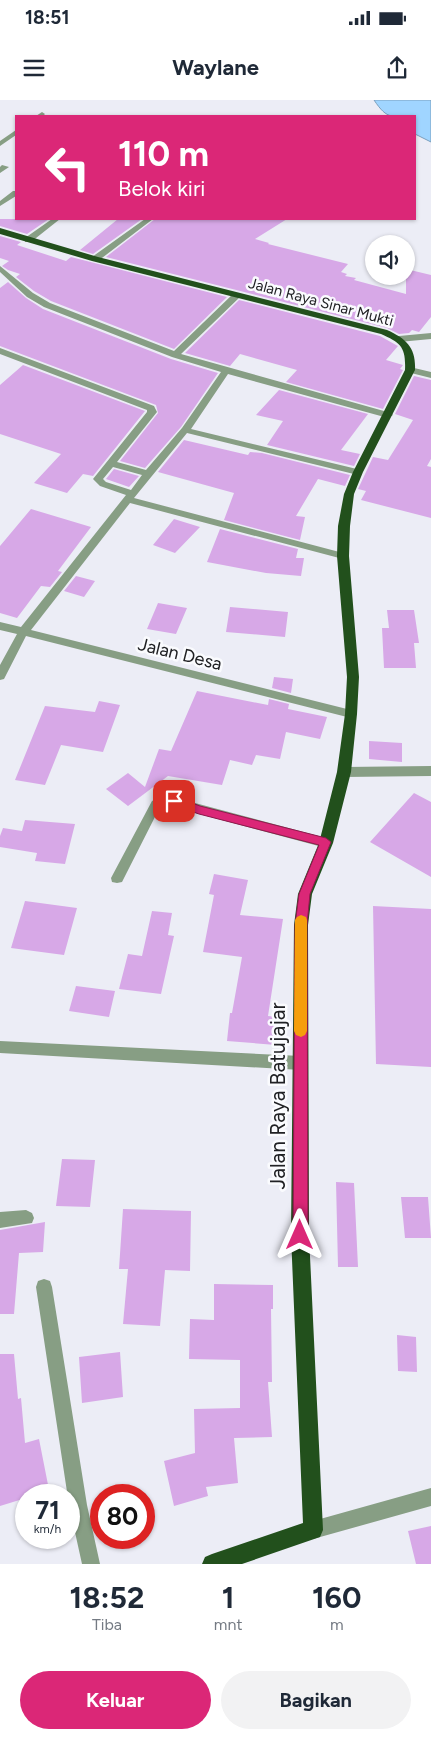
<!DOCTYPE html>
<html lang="id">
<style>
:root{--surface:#fff;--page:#f2f2f3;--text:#1f2937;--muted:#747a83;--accent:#db2777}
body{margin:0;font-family:Figtree,sans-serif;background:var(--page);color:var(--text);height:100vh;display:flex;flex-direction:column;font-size:19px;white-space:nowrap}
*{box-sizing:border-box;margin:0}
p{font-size:16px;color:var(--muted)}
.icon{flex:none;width:28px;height:28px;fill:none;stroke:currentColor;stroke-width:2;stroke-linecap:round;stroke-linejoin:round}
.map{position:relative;height:1464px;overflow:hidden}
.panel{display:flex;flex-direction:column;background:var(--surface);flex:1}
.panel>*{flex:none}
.guide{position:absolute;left:15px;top:15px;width:401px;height:105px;border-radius:0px;box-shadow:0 1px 4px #0004;background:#db2777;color:#fff;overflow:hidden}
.controls{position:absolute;left:365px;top:135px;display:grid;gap:10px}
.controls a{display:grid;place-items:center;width:50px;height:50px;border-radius:50%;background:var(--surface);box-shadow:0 1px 4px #0004;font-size:25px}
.speed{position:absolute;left:15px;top:1384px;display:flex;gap:10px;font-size:25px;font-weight:700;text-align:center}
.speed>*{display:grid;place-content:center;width:65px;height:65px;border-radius:50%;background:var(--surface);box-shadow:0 1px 4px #0004;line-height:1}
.speed small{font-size:12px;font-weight:400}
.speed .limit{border:8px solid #d22;background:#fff;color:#111}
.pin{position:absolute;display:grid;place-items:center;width:42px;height:42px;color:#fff;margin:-21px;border-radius:10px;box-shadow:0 2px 8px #0006}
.me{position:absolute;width:55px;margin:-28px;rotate:0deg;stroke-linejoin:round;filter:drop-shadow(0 0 4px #0008)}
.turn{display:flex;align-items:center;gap:18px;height:105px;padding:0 20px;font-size:22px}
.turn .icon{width:65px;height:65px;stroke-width:2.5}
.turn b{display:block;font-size:35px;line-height:42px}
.eta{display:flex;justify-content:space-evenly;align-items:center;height:85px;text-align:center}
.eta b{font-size:30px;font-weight:700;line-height:35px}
.primary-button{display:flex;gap:10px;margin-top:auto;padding:10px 20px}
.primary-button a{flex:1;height:58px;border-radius:30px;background:var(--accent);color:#fff;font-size:20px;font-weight:700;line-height:58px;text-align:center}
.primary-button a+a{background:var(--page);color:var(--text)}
.status{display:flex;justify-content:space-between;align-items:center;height:35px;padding:0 25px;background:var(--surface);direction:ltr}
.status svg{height:14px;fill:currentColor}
header{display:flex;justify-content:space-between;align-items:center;height:65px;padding:0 20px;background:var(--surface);font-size:22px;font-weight:700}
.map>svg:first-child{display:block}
</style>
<div class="status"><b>18:51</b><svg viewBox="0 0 49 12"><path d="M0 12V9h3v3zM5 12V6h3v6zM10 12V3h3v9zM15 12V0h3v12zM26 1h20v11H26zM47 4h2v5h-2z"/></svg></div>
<header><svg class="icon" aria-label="menu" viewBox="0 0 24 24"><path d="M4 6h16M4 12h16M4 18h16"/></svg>Waylane<svg class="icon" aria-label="share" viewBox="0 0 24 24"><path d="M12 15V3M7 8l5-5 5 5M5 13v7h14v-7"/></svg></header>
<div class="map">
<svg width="431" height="1464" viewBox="0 0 431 1464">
<rect width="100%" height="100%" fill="#ecedf6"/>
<!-- water -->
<path fill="#a0d5ff" stroke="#7a9fbd" d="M 374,0 L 431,0 L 431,42 L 415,34 L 415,16 C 392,16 388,21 374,0 Z"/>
<!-- building -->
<path fill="#d7a8e7" d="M 0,119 L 49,119 L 27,134 L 0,126 Z
M 118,119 L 142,119 L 93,154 L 80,150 Z
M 155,119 L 287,119 L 255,139 L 269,143 L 268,144 L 348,164 L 341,172 L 347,174 L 345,176 L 356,178 L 354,180 L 406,194 L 406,169 L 431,175 L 431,217 L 419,232 L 412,230 L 409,233 L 399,234 L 387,228 L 106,157 Z
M 0,136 L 21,142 L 17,145 L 66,161 L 71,157 L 227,197 L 174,249 L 51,201 L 34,191 L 16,177 L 20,174 L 8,170 L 2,166 L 9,161 L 0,158 Z
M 8,182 L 26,198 L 43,209 L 171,259 L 218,273 L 181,327 L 145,368 L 120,361 L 158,313 L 156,305 L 0,246 L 0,188 Z
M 239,200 L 380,236 L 396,245 L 398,246 L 386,260 L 403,265 L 400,269 L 403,270 L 383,309 L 286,282 L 297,270 L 240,254 L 230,266 L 185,253 Z
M 23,265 L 145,311 L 93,376 L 83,374 L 67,393 L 34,383 L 61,354 L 0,334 L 0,285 Z
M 414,276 L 431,280 L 431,359 L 427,366 L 431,367 L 431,418 L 361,400 L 366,391 L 358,389 L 373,357 L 388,360 L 413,320 L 395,314 Z
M 279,290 L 368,314 L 341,350 L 360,354 L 354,366 L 267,345 L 283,321 L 256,315 Z
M 184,340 L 248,355 L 250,352 L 262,353 L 350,375 L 345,386 L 318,379 L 296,416 L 305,417 L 300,440 L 224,420 L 234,393 L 158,372 Z
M 114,369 L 139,376 L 129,387 L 106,379 Z
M 31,409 L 91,427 L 58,471 L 62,472 L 50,487 L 41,486 L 17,518 L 0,513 L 0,446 Z
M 174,419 L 200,427 L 175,453 L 153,445 Z
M 220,429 L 298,449 L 296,458 L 304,458 L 301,476 L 266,473 L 207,462 Z
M 76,476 L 95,481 L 84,497 L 64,491 Z
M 158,503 L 187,508 L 176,534 L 147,529 Z
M 230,507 L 288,512 L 285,537 L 226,532 Z
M 387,510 L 414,510 L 419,543 L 414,543 L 416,568 L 384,568 L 382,528 L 389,528 Z
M 274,577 L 293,579 L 291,593 L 272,588 Z
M 197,591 L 268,605 L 269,599 L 289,604 L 288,609 L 327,617 L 320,639 L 286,632 L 280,659 L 256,655 L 252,665 L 230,660 L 222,685 L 168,676 L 128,706 L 106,689 L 128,673 L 145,687 L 159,649 L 171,651 Z
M 99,601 L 120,605 L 103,652 L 61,645 L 45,685 L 15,680 L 45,606 L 95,612 Z
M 369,641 L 402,643 L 402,662 L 369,659 Z
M 414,693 L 431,702 L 431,777 L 370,742 Z
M 25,720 L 75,724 L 65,764 L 35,761 L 37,753 L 0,747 L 0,736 L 3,728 L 22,731 Z
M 214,774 L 248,780 L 240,815 L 283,819 L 268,916 L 278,917 L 276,945 L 227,941 L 230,913 L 232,913 L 242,857 L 203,852 L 214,795 L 209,794 Z
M 25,801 L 77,808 L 64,855 L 11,848 Z
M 373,806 L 431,809 L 431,967 L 376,964 Z
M 152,811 L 172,813 L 168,835 L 174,836 L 161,894 L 119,889 L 128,854 L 142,856 Z
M 76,886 L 115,891 L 109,917 L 69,911 Z
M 62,1059 L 95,1060 L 90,1107 L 56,1106 Z
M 336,1082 L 354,1083 L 358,1167 L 338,1167 Z
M 401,1097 L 428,1097 L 431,1138 L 405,1138 Z
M 123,1109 L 191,1111 L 190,1171 L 165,1170 L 160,1226 L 123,1224 L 128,1169 L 119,1169 Z
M 45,1122 L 43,1152 L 19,1153 L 14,1214 L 0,1214 L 0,1130 Z
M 214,1184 L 273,1185 L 273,1209 L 271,1209 L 272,1282 L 268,1282 L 272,1337 L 234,1338 L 238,1383 L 206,1387 L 208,1396 L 174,1406 L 164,1361 L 195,1353 L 194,1309 L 240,1308 L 240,1260 L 189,1259 L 190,1219 L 214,1220 Z
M 397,1235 L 416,1237 L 417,1272 L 398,1271 Z
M 120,1252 L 123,1297 L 82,1303 L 79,1257 Z
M 0,1254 L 14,1254 L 18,1299 L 21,1298 L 25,1343 L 39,1339 L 50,1395 L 26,1395 L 26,1398 L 0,1406 Z
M 431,1426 L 431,1464 L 416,1464 L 408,1431 Z"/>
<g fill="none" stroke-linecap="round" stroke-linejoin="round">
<!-- minor -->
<path fill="#879e84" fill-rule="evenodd" d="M 42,12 L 45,14 L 43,16 L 36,16 Z
M 16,30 L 16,35 L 0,46 L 0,41 Z
M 2,65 L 9,67 L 0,73 L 0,67 Z
M 13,91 L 16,91 L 16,96 L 0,106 L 0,101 Z
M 52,119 L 60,119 L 31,142 L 25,142 L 25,138 Z
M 145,119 L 153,119 L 98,161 L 92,161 L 92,157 Z
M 0,166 L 33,193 L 50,203 L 174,251 L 234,193 L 240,193 L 240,197 L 181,254 L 391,313 L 393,315 L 388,318 L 228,274 L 191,329 L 361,370 L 361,374 L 358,375 L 187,333 L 134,398 L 347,454 L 348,456 L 347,458 L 343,459 L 130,403 L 31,530 L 351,610 L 357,614 L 355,617 L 351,618 L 26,536 L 4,579 L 0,580 L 0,565 L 17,534 L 0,530 L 0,522 L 21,527 L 126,395 L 100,386 L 93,379 L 147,312 L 147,310 L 0,254 L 0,248 L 154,306 L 157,312 L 117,362 L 146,370 L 182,328 L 221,272 L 172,257 L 44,207 L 27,197 L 0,172 ZM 113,367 L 142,375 L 131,390 L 106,382 L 103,379 Z
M 431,233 L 431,239 L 399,242 L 395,239 L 399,236 Z
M 410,267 L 431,272 L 431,278 L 407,272 L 407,268 Z
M 431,666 L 431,676 L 344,677 L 340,675 L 338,672 L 340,669 L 344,667 Z
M 165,695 L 326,738 L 330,739 L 332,743 L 330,747 L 326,748 L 166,705 L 160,707 L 122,782 L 117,783 L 112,782 L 111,778 L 152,701 Z
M 0,941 L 301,956 L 306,958 L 308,963 L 306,968 L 301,970 L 0,953 Z
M 26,1110 L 32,1113 L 34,1118 L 32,1123 L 0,1128 L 0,1112 Z
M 44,1179 L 50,1181 L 52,1187 L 87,1405 L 100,1464 L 82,1464 L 69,1405 L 36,1187 L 38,1181 Z
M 431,1388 L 431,1406 L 313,1439 L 307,1436 L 304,1430 L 307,1424 L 313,1421 Z"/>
<!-- trunk -->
<path fill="#22501c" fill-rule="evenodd" d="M 0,128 L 98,157 L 387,230 C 407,239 416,248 415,270 L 363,372 L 354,394 L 350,426 L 349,456 L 359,577 L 357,614 L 351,672 L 333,743 L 312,794 L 308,825 L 309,1135 L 323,1430 L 320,1437 L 242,1464 L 202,1464 L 205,1457 L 212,1454 L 303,1423 L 291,1135 L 294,825 L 298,794 L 319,743 L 337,672 L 345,614 L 347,577 L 337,456 L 338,426 L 344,394 L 353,372 L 405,270 C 406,247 401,243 381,234 L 92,161 L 0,134 Z"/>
</g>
<!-- route -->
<path fill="#db2777" stroke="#8e194d" d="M 174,696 L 200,706 L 326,738 L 331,742 L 310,794 L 307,825 L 308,1135 L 305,1140 L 300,1142 L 295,1140 L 293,1135 L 295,825 L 299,794 L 319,745 L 199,714 L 170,704 L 168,701 L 170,698 Z"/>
<!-- slow -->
<path fill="#f59e0b" d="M 301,815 L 306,817 L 307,820 L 307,931 L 305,935 L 301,937 L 296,935 L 294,931 L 295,820 L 297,817 Z"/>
<g text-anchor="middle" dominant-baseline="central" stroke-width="5" stroke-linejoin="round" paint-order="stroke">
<!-- far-street labels -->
<g font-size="15" fill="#202124" stroke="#fafbfe">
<text transform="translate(321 202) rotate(15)">Jalan Raya Sinar Mukti</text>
</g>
<!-- street labels -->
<g font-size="18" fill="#202124" stroke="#fafbfe">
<text transform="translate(180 554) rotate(14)">Jalan Desa</text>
</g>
<!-- near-street labels -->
<g font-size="21" fill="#202124" stroke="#fafbfe">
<text transform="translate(277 996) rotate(-90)">Jalan Raya Batujajar</text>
</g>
</g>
</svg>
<div class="controls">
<a><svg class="icon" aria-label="sound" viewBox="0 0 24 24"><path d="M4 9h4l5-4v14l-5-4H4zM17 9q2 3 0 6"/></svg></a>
</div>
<div class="speed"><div>71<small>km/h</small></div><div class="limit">80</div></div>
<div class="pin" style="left:174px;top:701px;background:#d93025"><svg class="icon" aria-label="arrive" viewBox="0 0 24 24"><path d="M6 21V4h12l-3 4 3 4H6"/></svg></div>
<svg class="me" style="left:300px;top:1135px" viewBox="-20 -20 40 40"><path d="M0-17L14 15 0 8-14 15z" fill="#db2777" stroke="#fff" stroke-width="4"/></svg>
<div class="guide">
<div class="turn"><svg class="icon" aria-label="left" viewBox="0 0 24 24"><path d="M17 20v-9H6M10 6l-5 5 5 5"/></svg><div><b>110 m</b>Belok kiri</div></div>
</div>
</div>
<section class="panel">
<div class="eta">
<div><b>18:52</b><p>Tiba</p></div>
<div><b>1</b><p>mnt</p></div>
<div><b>160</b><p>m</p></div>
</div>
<div class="primary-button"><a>Keluar</a><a>Bagikan</a></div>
</section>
